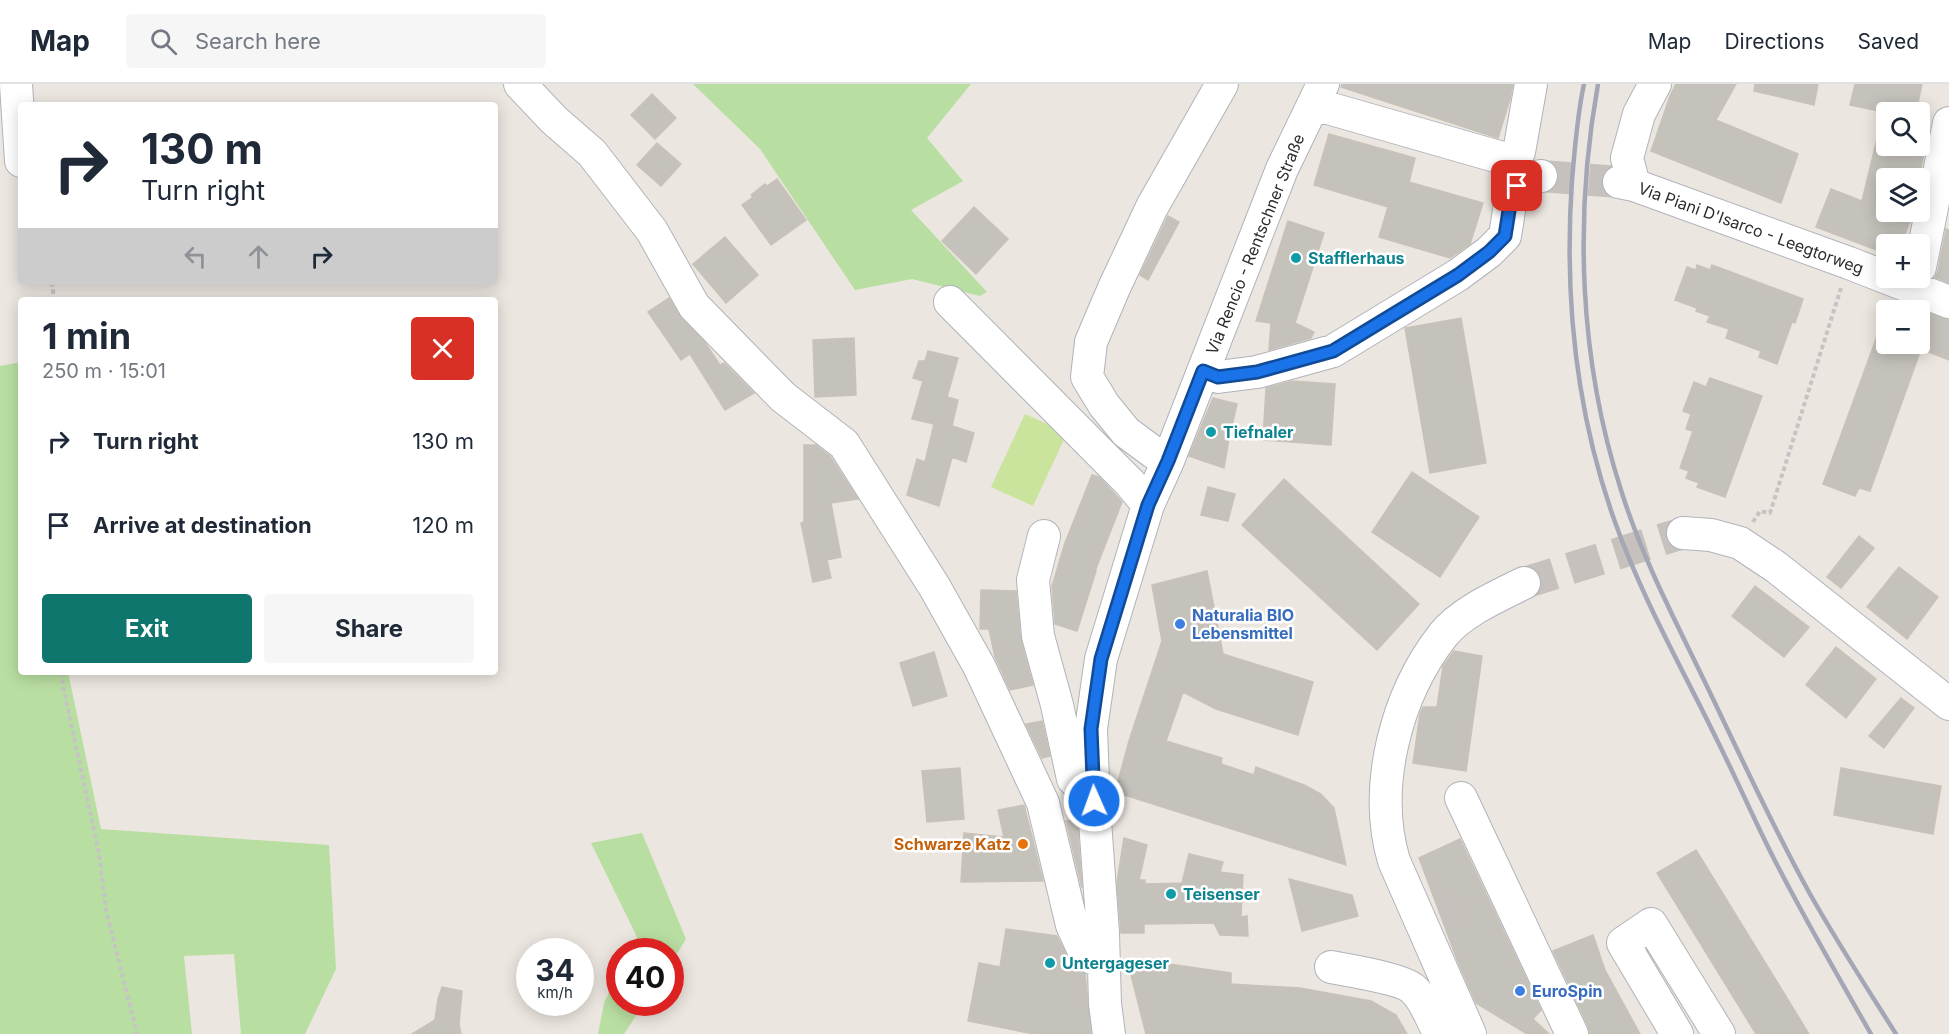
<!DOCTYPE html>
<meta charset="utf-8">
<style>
:root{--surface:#fff;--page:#f6f6f7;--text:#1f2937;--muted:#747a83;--line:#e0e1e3;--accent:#0f766e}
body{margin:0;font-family:Inter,sans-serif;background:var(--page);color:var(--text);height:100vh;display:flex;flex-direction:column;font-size:22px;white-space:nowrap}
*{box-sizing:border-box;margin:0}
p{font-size:20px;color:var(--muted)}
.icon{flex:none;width:33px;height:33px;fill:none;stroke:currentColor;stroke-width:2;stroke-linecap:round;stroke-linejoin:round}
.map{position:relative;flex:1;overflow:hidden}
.details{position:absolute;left:18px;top:213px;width:480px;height:378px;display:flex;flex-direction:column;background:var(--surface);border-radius:6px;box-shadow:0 3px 15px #0003}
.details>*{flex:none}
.guide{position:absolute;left:18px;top:18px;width:480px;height:183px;border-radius:6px;box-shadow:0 3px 15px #0003;background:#fff;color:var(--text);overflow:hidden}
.fabs{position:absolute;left:1876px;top:18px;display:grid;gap:12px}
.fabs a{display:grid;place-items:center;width:54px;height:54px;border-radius:6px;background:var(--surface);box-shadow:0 3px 15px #0003;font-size:30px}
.speed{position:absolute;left:516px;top:854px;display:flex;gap:12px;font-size:30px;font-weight:700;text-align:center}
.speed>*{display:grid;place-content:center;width:78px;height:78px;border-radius:50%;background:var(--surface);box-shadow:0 3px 15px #0003;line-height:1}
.speed small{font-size:15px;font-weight:400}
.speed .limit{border:9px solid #d22;background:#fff;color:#111}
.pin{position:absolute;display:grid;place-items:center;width:51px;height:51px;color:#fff;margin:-26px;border-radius:12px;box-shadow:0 3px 9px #0006}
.me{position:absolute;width:66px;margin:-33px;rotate:358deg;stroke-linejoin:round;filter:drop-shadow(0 0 4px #0008)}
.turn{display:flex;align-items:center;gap:21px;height:126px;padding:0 24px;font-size:27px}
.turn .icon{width:78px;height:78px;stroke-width:2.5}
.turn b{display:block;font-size:42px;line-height:51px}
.lanes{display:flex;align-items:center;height:57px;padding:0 24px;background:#0003;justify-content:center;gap:30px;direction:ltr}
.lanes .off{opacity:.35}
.round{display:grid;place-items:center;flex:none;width:63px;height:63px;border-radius:6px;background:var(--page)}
.summary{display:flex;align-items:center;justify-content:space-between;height:102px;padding:0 24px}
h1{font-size:36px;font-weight:700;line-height:45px}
.button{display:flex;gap:12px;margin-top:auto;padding:12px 24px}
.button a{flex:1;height:69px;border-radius:6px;background:var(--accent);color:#fff;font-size:24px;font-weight:700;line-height:69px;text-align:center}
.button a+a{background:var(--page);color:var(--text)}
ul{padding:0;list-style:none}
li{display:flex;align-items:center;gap:18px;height:84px;padding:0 24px}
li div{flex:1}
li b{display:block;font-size:22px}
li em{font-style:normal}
header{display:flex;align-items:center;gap:36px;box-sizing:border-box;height:84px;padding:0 30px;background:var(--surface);border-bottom:2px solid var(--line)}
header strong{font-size:28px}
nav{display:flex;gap:33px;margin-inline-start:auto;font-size:21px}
.search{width:420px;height:54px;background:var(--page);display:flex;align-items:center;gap:15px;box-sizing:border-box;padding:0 21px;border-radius:6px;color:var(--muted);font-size:22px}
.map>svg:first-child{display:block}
</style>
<header>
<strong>Map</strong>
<div class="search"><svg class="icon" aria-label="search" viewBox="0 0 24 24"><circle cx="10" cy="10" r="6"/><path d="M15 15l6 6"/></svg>Search here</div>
<nav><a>Map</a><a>Directions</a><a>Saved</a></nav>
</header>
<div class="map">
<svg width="1949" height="950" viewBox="0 0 1949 950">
<rect width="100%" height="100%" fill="#ece6e0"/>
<!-- green -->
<path fill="#b9dea2" d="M 693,0 L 971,0 L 927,54 L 963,97 L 911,126 L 987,208 L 980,212 L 912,195 L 855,206 L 760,65 Z
M 21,278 L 21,588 L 68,588 L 101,745 L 329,761 L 336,885 L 305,950 L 241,950 L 234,870 L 184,872 L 192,950 L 0,950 L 0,282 Z
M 642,749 L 686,855 L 671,879 L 670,867 L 630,867 L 637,853 L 591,759 Z
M 619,888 L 620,918 L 645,918 L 624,950 L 598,950 L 604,919 Z"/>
<!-- pitch -->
<path fill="#cae49e" d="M 1025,330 L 1067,349 L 1033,422 L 991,403 Z"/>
<!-- building -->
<path fill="#c5c1bb" stroke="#c8c2b9" stroke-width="1.5" d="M 1342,0 L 1513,0 L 1510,15 L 1498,54 L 1341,3 Z
M 1676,0 L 1736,0 L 1716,36 L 1798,70 L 1781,119 L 1651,67 L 1670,12 Z
M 1755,0 L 1818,0 L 1814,21 L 1754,7 Z
M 1855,0 L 1922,0 L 1916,28 L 1883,28 L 1850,21 Z
M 652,10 L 676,34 L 655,55 L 631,31 Z
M 1329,50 L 1415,74 L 1409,98 L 1483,119 L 1470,160 L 1450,174 L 1379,153 L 1388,123 L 1314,101 Z
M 1878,51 L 1887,53 L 1887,62 L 1926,62 L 1918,94 L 1887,94 L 1887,128 L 1911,135 L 1901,160 L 1887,160 L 1887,170 L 1816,143 L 1831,105 L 1862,117 Z
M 657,59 L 681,80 L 661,102 L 637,81 Z
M 777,95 L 806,136 L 771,161 L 742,121 L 753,113 L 751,111 L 765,100 L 767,102 Z
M 974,123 L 1008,155 L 976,190 L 942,157 Z
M 1168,132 L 1179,138 L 1148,196 L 1140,191 Z
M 1288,137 L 1324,149 L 1295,239 L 1314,248 L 1311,254 L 1269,266 L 1271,239 L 1256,237 Z
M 1946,145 L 1949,146 L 1949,199 L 1935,193 L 1938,187 Z
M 725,153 L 758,191 L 726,219 L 693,180 Z
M 1697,181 L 1710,186 L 1712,181 L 1803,215 L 1795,239 L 1792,238 L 1777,280 L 1759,273 L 1761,267 L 1726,254 L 1729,245 L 1707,238 L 1710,232 L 1696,227 L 1697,224 L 1675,216 L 1687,183 L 1696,186 Z
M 669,214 L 681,234 L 703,256 L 720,281 L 724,279 L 754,309 L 725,326 L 690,270 L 681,276 L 648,228 Z
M 1890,217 L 1916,226 L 1887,226 L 1887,260 L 1920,260 L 1920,226 L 1949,236 L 1949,276 L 1921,265 L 1870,407 L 1859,404 L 1855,412 L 1823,400 Z
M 1461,234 L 1486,379 L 1430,389 L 1405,244 Z
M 854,254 L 856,311 L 815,313 L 813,256 Z
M 928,267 L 958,274 L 947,313 L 958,316 L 952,342 L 974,349 L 966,378 L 952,373 L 939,422 L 907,411 L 917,375 L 925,378 L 934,340 L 912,335 L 923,297 L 913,294 L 919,277 L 925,277 Z
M 1710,294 L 1762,312 L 1725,413 L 1697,403 L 1699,399 L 1686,394 L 1689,387 L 1680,384 L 1693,347 L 1686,345 L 1691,330 L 1683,327 L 1694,298 L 1706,303 Z
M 1292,297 L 1335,300 L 1331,361 L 1263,356 L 1266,304 Z
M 1213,314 L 1237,320 L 1229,355 L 1224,384 L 1189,372 Z
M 804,361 L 816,361 L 830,372 L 858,415 L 831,419 L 841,473 L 827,476 L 831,494 L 813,498 L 801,439 L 804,438 Z
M 1412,388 L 1479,433 L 1440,493 L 1372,448 Z
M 1092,391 L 1099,393 L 1122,418 L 1095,487 L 1096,487 L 1077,547 L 1055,540 L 1052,502 L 1065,459 Z
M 1284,395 L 1419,520 L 1377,566 L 1242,441 Z
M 1208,403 L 1235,410 L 1228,437 L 1201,431 Z
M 1859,452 L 1874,464 L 1841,504 L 1827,493 Z
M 1899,483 L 1938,513 L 1907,555 L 1867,523 Z
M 1207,487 L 1223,570 L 1313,598 L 1298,651 L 1216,625 L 1183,608 L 1166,657 L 1222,674 L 1221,680 L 1254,691 L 1256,683 L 1304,701 L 1321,710 L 1334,724 L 1346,781 L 1115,708 L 1129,657 L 1162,557 L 1152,501 Z
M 1755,502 L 1809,543 L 1784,573 L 1732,532 Z
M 981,506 L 1016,507 L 1021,557 L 1033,601 L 1010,606 L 995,573 L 989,545 L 980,545 Z
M 1836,563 L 1876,595 L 1846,634 L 1806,601 Z
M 1454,567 L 1482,572 L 1466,687 L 1413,679 L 1420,630 L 1423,623 L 1437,623 L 1443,582 Z
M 934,568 L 947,612 L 913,622 L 900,579 Z
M 1901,614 L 1914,624 L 1884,664 L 1869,652 Z
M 1042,637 L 1050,672 L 1042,674 L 1026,640 Z
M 960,684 L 964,735 L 927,738 L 922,687 Z
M 1841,684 L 1941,702 L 1933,750 L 1834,731 Z
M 1024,721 L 1043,797 L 961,798 L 964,749 L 1004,753 L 998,726 Z
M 1077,735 L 1082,804 L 1066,737 Z
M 1124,754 L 1147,761 L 1139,796 L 1145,796 L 1145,800 L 1182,799 L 1189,770 L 1223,778 L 1220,788 L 1243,791 L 1241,833 L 1247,832 L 1248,852 L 1220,851 L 1214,839 L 1144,840 L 1144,849 L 1121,849 L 1117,798 Z
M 1460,755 L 1541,926 L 1533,935 L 1549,950 L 1527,950 L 1476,919 L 1458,878 L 1419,774 Z
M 1696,766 L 1809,950 L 1756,950 L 1657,789 Z
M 1289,795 L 1352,811 L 1358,832 L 1302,847 Z
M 1006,845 L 1057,852 L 1070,877 L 1085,890 L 1091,950 L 1034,950 L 968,937 L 979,879 L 1000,883 Z
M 1593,851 L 1605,886 L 1640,950 L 1590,950 L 1588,942 L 1553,867 Z
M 1148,877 L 1231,889 L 1231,900 L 1300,904 L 1371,917 L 1396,931 L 1407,950 L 1146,950 L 1130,887 L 1136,881 Z
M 442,903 L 462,907 L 459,940 L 461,950 L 412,950 L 435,936 L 438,915 Z"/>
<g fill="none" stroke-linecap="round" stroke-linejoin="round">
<!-- minor-tunnel -->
<path stroke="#c6c1bc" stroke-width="32" stroke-dasharray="32 16" stroke-linecap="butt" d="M 1541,92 L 1619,98
M 1524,499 L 1683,449
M 1441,831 L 1460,823"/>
<defs>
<path id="minor" d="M 16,0 L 21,77
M 520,0 L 554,36 L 592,69 L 652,147 L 694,222 L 783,313 L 844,360 L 934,502 L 979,582 L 1043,719 L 1072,841 L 1083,865 L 1092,874 L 1103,875
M 1314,20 L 1506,75 L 1519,68 L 1531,0
M 1619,98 L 1634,101 L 1849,179 L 1949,218
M 1634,101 L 1627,74 L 1639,30 L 1655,0
M 1920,183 L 1949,39
M 950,218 L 1130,399 L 1148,421
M 1203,287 L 1218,293 L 1257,288 L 1333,267 L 1458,191 L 1489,168 L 1505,152 L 1511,114 L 1517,102 L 1527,96 L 1541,92
M 1168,377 L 1153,368 L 1126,348 L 1104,321 L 1087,293 L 1091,258 L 1114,204 L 1152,123 L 1222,0
M 1683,449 L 1711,451 L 1740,459 L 1776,483 L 1949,620
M 1044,452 L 1033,496 L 1038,552 L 1057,621 L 1073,695 L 1094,717
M 1461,714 L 1572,950
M 1331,883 C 1347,886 1403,895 1413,905 C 1426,916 1431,936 1440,950
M 1109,950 L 1105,920 L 1103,849 L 1094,723 L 1091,645 L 1101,575 L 1148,421 L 1168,377 L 1282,85 L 1323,0
M 1470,950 L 1394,777 C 1372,703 1396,611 1443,551 C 1461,528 1498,512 1524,499
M 1677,950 L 1623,859 L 1651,840 L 1719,950"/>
</defs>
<!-- minor casing -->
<use href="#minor" stroke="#b0b3bb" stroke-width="34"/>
<!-- path -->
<path stroke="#c4c4c4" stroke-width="4" stroke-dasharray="4.5 3" stroke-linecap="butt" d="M 52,198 L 54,216
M 1753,438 L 1760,427 L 1770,429 L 1841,204
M 62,588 L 63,602 L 99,770 L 106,826 L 137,950"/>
<!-- minor -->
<use href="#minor" stroke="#fff" stroke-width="32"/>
<!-- rail -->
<path stroke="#a3a6b4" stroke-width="4.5" d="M 1584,0 C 1577,32 1575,64 1572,96 C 1564,212 1576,329 1615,438 C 1642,514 1682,584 1717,656 C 1736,694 1753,733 1772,771 C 1803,832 1837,891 1871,950
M 1598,0 C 1574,134 1579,276 1621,406 C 1644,480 1681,547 1714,617 C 1745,682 1775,747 1810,810 C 1837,858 1867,904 1896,950"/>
</g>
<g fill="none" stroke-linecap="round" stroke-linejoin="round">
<defs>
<path id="route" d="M 1094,717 L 1091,645 L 1101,575 L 1148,421 L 1168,377 L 1203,287 L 1218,293 L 1257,288 L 1333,267 L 1458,191 L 1489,168 L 1505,152 L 1511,114 L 1517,102"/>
</defs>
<!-- route casing -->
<use href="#route" stroke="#114b97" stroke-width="15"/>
<!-- route -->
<use href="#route" stroke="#1a73e8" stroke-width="10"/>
</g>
<!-- markers -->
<g fill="#0f9aa8" stroke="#fff" stroke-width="2">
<circle cx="1296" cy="174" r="6"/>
<circle cx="1211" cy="348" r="6"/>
<circle cx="1171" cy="810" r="6"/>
<circle cx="1050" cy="879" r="6"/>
</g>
<g fill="#3f7fe0" stroke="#fff" stroke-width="2">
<circle cx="1180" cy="540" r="6"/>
<circle cx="1520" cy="907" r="6"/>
</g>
<circle fill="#e8710a" stroke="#fff" stroke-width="2" cx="1023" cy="760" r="6"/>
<g text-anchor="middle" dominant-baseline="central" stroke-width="5" stroke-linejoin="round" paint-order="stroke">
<!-- street labels -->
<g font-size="16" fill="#2c2c2c" stroke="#fff">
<text transform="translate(1751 144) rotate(20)">Via Piani D'Isarco - Leegtorweg</text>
<text transform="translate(1255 160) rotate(-68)">Via Rencio - Rentschner Straße</text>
</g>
<!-- culture labels -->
<g font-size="16" font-weight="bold" fill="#0d838f" stroke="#fff" text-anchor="start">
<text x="1308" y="174">Stafflerhaus</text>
<text x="1223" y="348">Tiefnaler</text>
<text x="1183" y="810">Teisenser</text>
<text x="1062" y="879">Untergageser</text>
</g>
<!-- shop labels -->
<g font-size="16" font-weight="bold" fill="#366cbe" stroke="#fff" text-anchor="start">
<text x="1192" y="531">Naturalia BIO<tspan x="1192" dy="18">Lebensmittel</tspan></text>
<text x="1532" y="907">EuroSpin</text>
</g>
<!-- food labels -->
<g font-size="16" font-weight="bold" fill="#c56008" stroke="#fff" text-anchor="end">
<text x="1011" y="760">Schwarze Katz</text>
</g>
</g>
</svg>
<div class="fabs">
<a><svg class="icon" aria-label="search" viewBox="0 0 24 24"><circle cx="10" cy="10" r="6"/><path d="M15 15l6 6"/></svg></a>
<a><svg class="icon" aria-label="layers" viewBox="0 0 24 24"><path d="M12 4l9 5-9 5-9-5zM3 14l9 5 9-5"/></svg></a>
<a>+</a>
<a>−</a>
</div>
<div class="speed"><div>34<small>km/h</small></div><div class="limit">40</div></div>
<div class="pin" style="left:1517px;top:102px;background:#d93025"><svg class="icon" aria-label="arrive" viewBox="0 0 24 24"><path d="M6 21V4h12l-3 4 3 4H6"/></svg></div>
<svg class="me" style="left:1094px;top:717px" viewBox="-20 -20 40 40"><circle r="17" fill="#1a73e8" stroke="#fff" stroke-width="3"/><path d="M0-11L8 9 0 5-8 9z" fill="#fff"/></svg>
<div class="guide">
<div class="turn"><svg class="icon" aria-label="right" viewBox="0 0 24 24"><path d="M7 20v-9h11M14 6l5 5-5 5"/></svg><div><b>130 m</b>Turn right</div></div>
<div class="lanes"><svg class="icon off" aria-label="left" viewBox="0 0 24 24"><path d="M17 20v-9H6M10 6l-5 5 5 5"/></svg><svg class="icon off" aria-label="ahead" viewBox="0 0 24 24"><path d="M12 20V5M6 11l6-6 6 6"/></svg><svg class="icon" aria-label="right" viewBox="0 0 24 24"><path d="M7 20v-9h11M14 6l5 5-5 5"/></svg></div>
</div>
<section class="details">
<div class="summary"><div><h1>1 min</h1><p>250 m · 15:01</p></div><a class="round" style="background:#d93025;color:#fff"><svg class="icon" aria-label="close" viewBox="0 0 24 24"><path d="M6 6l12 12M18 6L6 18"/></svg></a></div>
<ul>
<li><svg class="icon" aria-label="right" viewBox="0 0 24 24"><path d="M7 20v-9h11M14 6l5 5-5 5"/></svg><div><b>Turn right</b></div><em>130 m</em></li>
<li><svg class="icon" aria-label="arrive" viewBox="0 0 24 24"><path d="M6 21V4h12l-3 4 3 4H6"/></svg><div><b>Arrive at destination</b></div><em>120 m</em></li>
</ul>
<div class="button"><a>Exit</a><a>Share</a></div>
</section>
</div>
